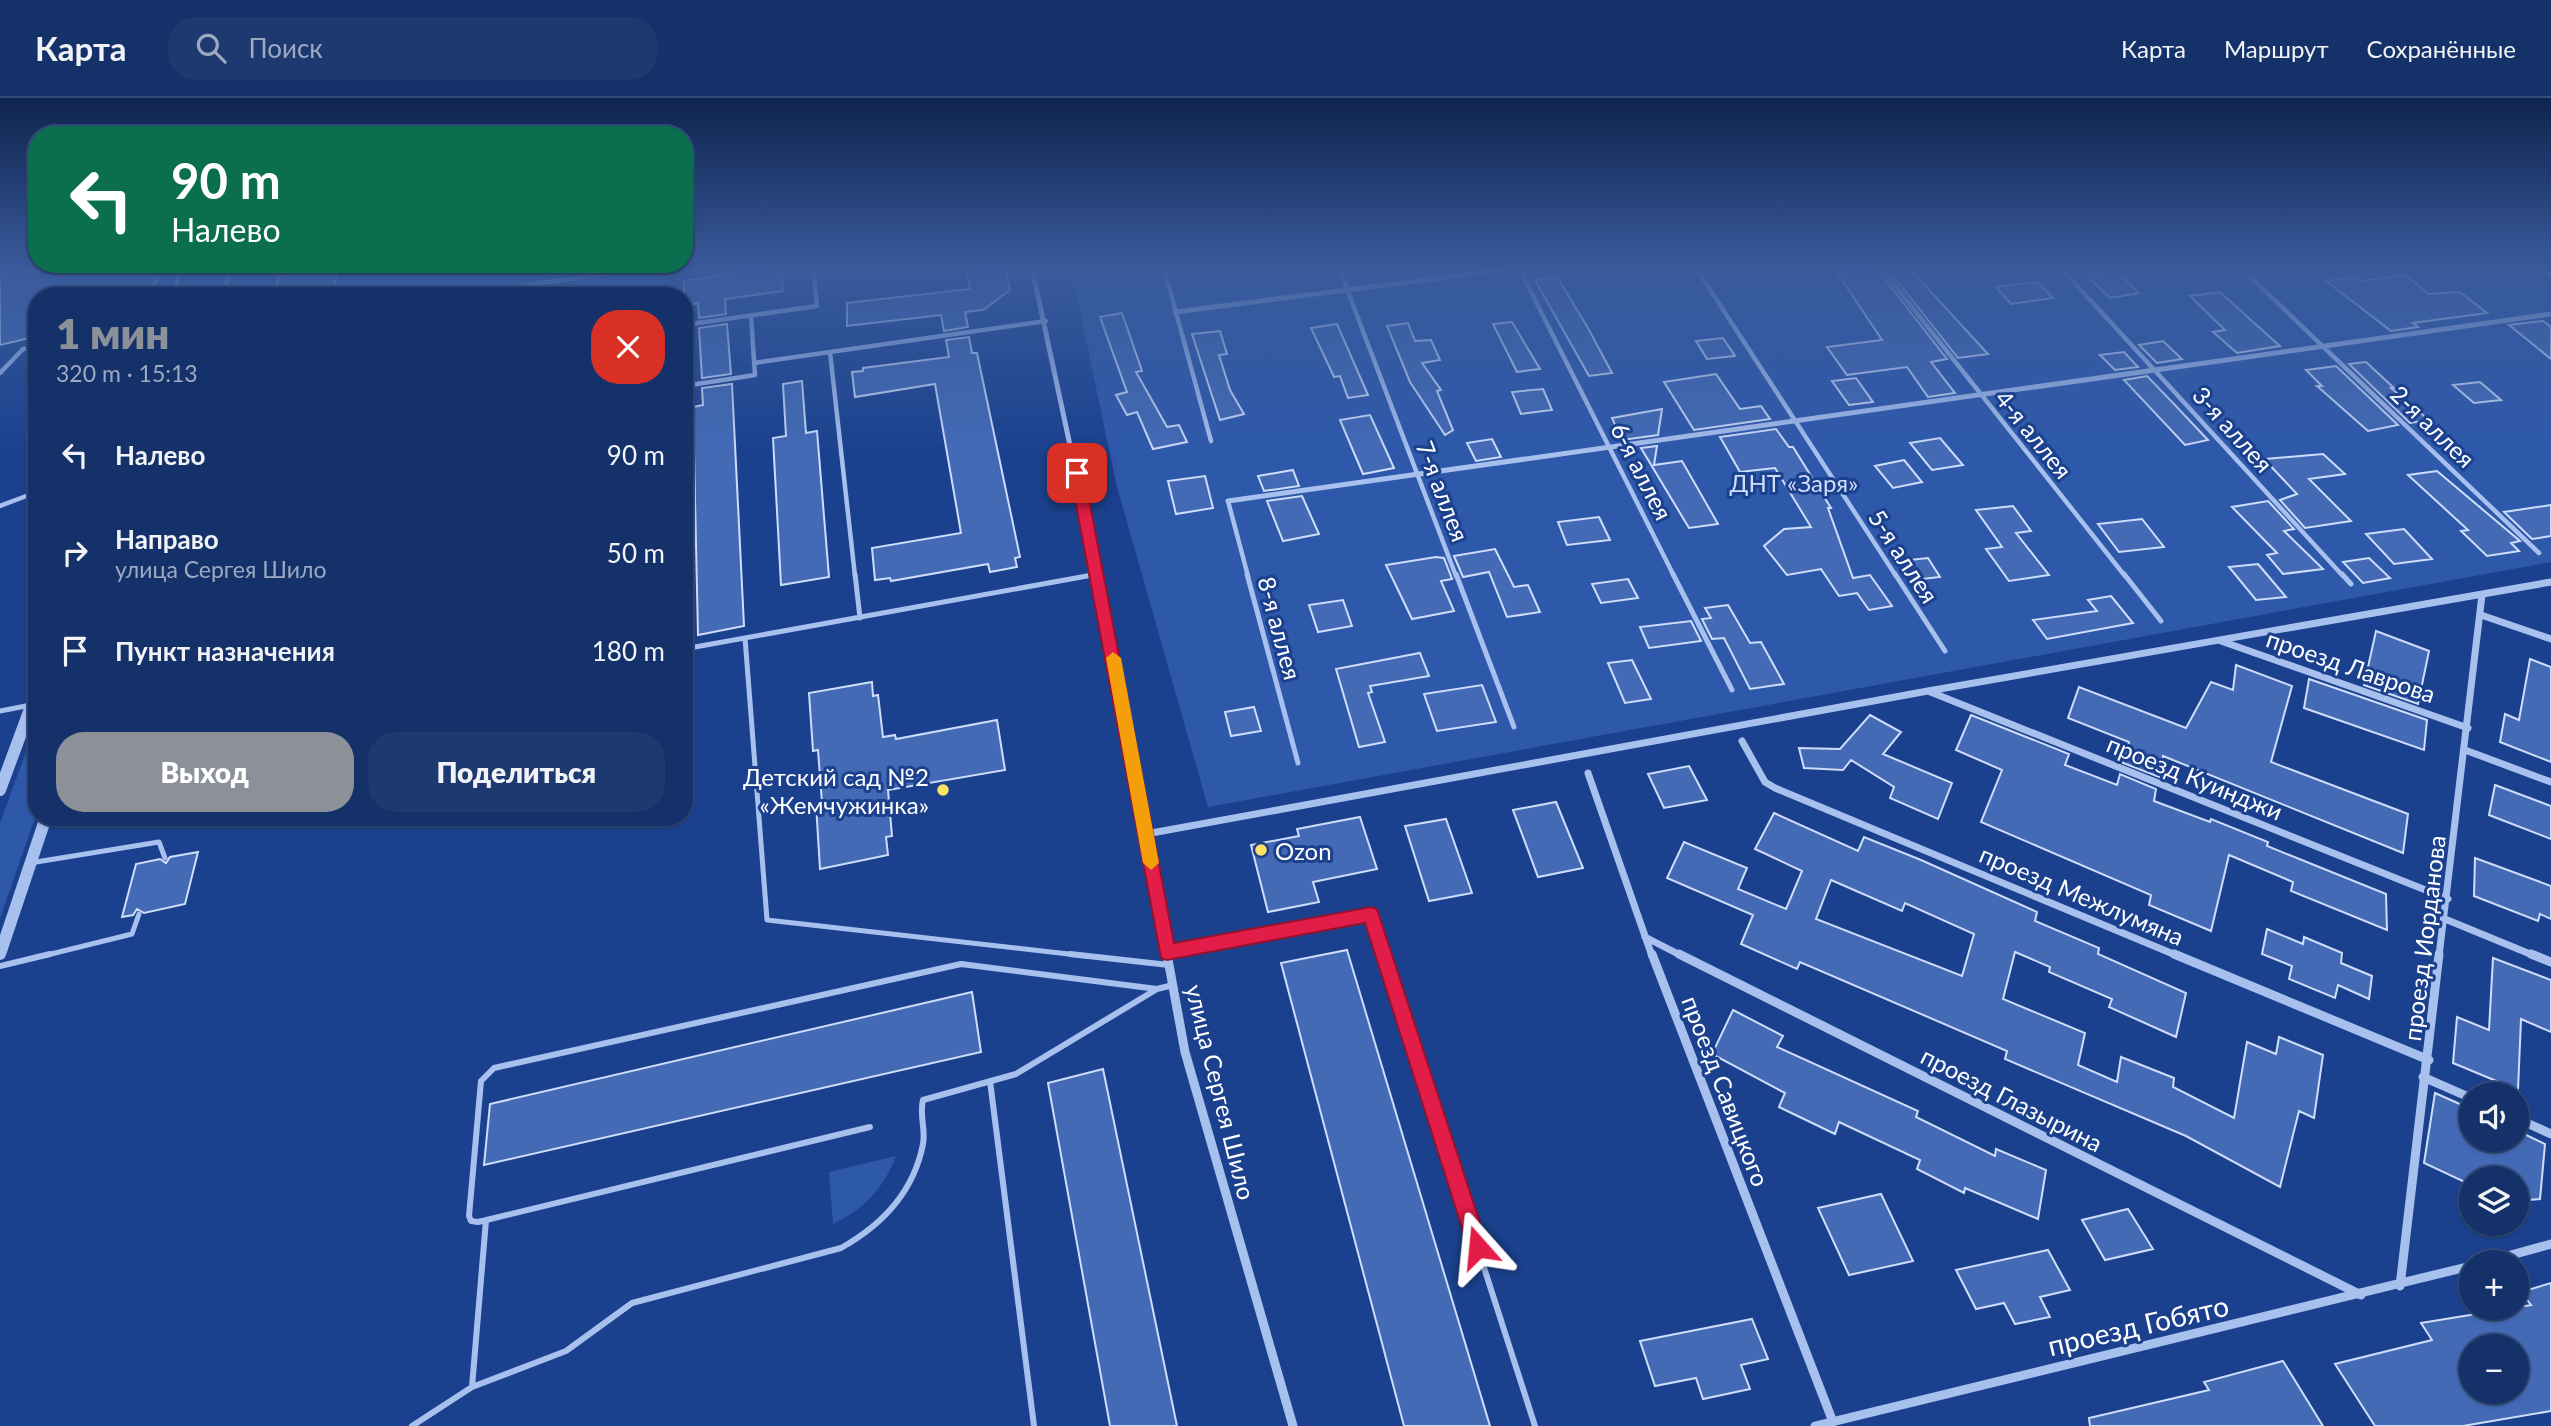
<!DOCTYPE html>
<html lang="ru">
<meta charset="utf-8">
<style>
:root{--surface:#14316a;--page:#1d3970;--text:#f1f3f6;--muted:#9da9c1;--line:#334c7e;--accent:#8c9099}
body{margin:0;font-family:Lato,sans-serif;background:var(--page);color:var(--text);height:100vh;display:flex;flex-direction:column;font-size:26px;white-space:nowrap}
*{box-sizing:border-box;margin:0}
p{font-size:23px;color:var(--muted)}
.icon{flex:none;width:38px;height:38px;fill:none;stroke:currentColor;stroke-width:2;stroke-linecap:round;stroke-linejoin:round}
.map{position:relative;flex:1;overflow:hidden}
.details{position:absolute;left:28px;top:189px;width:665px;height:539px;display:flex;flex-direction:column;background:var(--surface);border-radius:28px;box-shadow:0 2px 5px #0004,0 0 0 2px var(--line)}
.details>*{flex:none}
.top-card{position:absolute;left:28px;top:28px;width:665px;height:147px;border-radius:28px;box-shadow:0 2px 5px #0004,0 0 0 2px var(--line);background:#0b6e4f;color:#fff;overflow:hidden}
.tools{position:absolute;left:2459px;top:984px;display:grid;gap:14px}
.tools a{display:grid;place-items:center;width:70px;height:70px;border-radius:50%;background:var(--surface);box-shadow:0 2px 5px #0004,0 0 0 2px var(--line);font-size:35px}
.pin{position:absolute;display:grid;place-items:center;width:60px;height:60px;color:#fff;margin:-30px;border-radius:14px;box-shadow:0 4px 10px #0006}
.me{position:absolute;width:77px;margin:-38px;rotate:342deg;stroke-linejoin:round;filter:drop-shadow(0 0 5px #0008)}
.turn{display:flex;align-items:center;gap:24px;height:147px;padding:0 28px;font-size:32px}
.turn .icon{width:91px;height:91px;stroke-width:2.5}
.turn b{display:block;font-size:49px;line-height:60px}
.round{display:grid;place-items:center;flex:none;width:74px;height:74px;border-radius:28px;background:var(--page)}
.head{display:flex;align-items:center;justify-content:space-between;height:119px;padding:0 28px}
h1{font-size:42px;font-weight:800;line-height:52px;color:var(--accent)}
.action{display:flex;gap:14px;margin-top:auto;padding:14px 28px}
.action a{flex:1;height:80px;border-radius:28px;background:var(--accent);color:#fff;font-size:28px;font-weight:800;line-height:80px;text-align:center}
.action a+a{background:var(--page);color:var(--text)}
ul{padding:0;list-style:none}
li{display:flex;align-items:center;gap:21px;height:98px;padding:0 28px}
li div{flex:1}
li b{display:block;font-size:26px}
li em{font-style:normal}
header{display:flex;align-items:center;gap:42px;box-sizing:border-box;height:98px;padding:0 35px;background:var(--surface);border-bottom:2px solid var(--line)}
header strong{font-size:33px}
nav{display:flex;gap:38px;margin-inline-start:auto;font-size:24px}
.search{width:490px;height:63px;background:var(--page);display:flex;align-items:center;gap:18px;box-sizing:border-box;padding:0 24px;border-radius:28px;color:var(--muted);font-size:26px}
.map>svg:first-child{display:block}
</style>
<header>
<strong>Карта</strong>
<div class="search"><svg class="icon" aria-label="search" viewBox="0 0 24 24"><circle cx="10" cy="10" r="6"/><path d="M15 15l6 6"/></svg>Поиск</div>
<nav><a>Карта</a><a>Маршрут</a><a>Сохранённые</a></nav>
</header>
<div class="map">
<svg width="2551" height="1328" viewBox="0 0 2551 1328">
<rect width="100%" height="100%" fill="#1b418e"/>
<!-- green -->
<path fill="#2e59ab" d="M 417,170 L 438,170 L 432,198 L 412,198 Z
M 1071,170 L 2523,170 L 2551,191 L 2551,464 L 1208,709 L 1116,385 Z
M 37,624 L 37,714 L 0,820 L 0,725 Z
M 896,1058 C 884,1090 864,1111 833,1126 L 829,1074 Z"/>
<!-- building -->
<path fill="#446ab6" stroke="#ceddfa" stroke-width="2" fill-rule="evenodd" d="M 0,170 L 164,170 L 148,198 L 34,198 L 34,239 L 0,247 Z
M 339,170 L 331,198 L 273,198 L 279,178 Z
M 735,170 L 781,170 L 783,193 L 725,201 L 726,216 L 699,220 L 698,205 L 684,208 L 684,183 L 735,175 Z
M 966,170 L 1006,170 L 1010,192 L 983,212 L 965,214 L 968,229 L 944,233 L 941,217 L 847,228 L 847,205 L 970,191 Z
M 1834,170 L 1876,170 L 1947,261 L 1931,264 L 1955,295 L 1928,299 L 1907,269 L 1847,277 L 1827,249 L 1882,242 Z
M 1887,170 L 1909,170 L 1988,256 L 1958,260 Z
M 2116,173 L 2139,195 L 2110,200 L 2087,178 Z
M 2405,177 L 2429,196 L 2460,194 L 2487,215 L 2413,225 L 2418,229 L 2391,233 L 2326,183 L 2357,179 L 2362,183 Z
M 1557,179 L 1588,230 L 1612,275 L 1589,278 L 1535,182 Z
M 2037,184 L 2053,200 L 2011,206 L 1996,189 Z
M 2220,194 L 2252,223 L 2280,248 L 2237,255 L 2213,234 L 2225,232 L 2190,198 Z
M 1122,215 L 1142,273 L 1136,274 L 1167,329 L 1179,327 L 1187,344 L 1153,351 L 1137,314 L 1127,317 L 1116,297 L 1127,294 L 1100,219 Z
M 2543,223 L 2551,229 L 2551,261 L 2509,227 Z
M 1512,224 L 1540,271 L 1517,274 L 1493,226 Z
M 1408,225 L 1415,243 L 1431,242 L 1440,262 L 1422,265 L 1441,292 L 1437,293 L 1453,332 L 1445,337 L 1410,284 L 1387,228 Z
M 727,226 L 731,276 L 702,280 L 699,230 Z
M 1336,226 L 1337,226 L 1368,297 L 1348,300 L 1340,278 L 1334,279 L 1311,230 Z
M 1220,233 L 1227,256 L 1219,257 L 1230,292 L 1244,316 L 1220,322 L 1192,236 Z
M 969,239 L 972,255 L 977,255 L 1020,459 L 1015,460 L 1017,469 L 990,474 L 988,466 L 891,483 L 890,480 L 875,482 L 872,450 L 961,435 L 935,286 L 855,299 L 852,274 L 863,273 L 863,270 L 949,259 L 946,242 Z
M 1723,240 L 1735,258 L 1707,261 L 1696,243 Z
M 2163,243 L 2182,261 L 2157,265 L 2139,247 Z
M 2124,254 L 2138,269 L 2115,272 L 2100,257 Z
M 2366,264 L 2394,290 L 2391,290 L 2429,322 L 2410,325 L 2349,266 Z
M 2336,268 L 2398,327 L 2368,333 L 2317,288 L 2322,288 L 2306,272 Z
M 1716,276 L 1740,311 L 1761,308 L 1770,321 L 1694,332 L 1664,284 Z
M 2147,278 L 2173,305 L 2208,342 L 2185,347 L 2124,282 Z
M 1856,280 L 1873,304 L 1849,307 L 1832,283 Z
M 802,283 L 806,335 L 817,333 L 829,479 L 781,487 L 773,340 L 786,338 L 783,286 Z
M 2480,284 L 2501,302 L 2474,305 L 2453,287 Z
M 732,286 L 744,528 L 698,537 L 693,309 L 703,307 L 702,290 Z
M 1543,291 L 1552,312 L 1521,316 L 1512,294 Z
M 1662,311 L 1658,337 L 1622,342 L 1612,320 Z
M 1370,317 L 1394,370 L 1363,376 L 1340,322 Z
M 1776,331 L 1789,349 L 1793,349 L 1831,410 L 1828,410 L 1853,480 L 1870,477 L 1892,508 L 1869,512 L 1857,495 L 1839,498 L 1821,471 L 1787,477 L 1764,448 L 1784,431 L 1811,429 L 1775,370 L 1740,374 L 1720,339 Z
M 1940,340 L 1963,367 L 1932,372 L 1910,345 Z
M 1492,341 L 1501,359 L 1476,363 L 1467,345 Z
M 1657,348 L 1654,367 L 1682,363 L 1718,426 L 1689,430 L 1641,350 Z
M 2323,356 L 2345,376 L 2309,381 L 2351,423 L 2305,430 L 2280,402 L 2297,396 L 2264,361 Z
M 1904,362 L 1922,384 L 1893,390 L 1875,368 Z
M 1293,372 L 1299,388 L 1264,393 L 1258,378 Z
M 2437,373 L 2520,443 L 2511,445 L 2519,453 L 2487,458 L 2461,433 L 2468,432 L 2408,377 Z
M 1205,378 L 1213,410 L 1176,416 L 1168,383 Z
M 1302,398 L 1319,436 L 1283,443 L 1267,403 Z
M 2268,403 L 2294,431 L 2284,433 L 2323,471 L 2283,476 L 2267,457 L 2277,455 L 2232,409 Z
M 2551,407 L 2551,438 L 2532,441 L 2504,414 Z
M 2013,408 L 2031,433 L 2016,435 L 2049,477 L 2009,483 L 1986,451 L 2002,449 L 1976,412 Z
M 1599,419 L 1610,442 L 1567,447 L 1558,424 Z
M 2142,421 L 2164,449 L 2119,454 L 2098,426 Z
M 2404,431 L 2432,461 L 2394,466 L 2366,436 Z
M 1495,451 L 1514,489 L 1528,487 L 1540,514 L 1507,519 L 1489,474 L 1463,479 L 1454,458 Z
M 1436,459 L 1444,460 L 1452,481 L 1441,483 L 1454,513 L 1412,521 L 1386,467 Z
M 1928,460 L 1940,479 L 1913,482 L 1900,463 Z
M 2369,460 L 2390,480 L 2363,485 L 2343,464 Z
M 2258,466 L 2286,499 L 2256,502 L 2229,469 Z
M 1628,481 L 1638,500 L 1601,505 L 1592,486 Z
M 2111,498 L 2133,525 L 2047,541 L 2033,522 L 2097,513 L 2088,502 Z
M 1343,502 L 1352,528 L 1318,534 L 1309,507 Z
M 1728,507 L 1750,545 L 1761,544 L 1784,586 L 1750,591 L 1724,540 L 1712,541 L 1702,521 L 1711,520 L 1705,510 Z
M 1691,523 L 1701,543 L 1649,550 L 1640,529 Z
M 2376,533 L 2429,553 L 2418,606 L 2364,587 Z
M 1420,555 L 1429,578 L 1370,588 L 1372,594 L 1368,595 L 1385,644 L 1359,649 L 1336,571 Z
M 2530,561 L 2551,569 L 2551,664 L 2500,644 L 2505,616 L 2519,622 Z
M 1632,562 L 1651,601 L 1625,605 L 1608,565 Z
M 2236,567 L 2292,588 L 2271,664 L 2408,716 L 2403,755 L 2163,658 L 2159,679 L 2123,665 L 2129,644 L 2068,620 L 2079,589 L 2186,630 L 2211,584 L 2233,592 Z
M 2309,581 L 2427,622 L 2424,652 L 2304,610 Z
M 872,584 L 873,598 L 878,597 L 883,639 L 895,637 L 896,641 L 997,622 L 1005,672 L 888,692 L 892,738 L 886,739 L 888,757 L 820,771 L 816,706 L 822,705 L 818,652 L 813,653 L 809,595 Z
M 1482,587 L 1496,624 L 1437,633 L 1424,596 Z
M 1254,609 L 1261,633 L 1231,638 L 1225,614 Z
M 1870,617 L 1901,634 L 1883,656 L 1952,685 L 1938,721 L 1890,700 L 1894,689 L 1851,662 L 1843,672 L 1804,670 L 1799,650 L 1840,651 Z
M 1971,617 L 2069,656 L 2065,667 L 2117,687 L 2120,676 L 2156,691 L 2154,703 L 2210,724 L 2211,721 L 2268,744 L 2267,748 L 2386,796 L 2387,832 L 2291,793 L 2293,784 L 2229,757 L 2211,833 L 2149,807 L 2151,797 L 1981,724 L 2002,672 L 1956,652 Z
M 1689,668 L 1707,702 L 1664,710 L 1648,676 Z
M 2495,687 L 2551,708 L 2551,741 L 2489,717 Z
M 1556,704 L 1583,770 L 1538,779 L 1513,712 Z
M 1774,715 L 1858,753 L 1864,739 L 1921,762 L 2037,814 L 2035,823 L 2099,850 L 2098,856 L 2186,895 L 2176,939 L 2109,909 L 2112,901 L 2049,874 L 2050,869 L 2015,854 L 2003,901 L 2085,935 L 2078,967 L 2117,984 L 2121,959 L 2174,980 L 2173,989 L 2234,1020 L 2247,944 L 2276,956 L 2279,939 L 2323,957 L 2314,1020 L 2299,1013 L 2280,1089 L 2186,1038 L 2005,961 L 2007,953 L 1800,864 L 1797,871 L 1741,846 L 1753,817 L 1667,780 L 1684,744 L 1747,770 L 1738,791 L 1786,811 L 1802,773 L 1755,751 ZM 1831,782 L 1902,813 L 1905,805 L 1974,836 L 1962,878 L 1816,821 Z
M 1360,719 L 1377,771 L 1313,784 L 1319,804 L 1268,814 L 1251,747 L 1299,738 L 1297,731 Z
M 1446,721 L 1472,795 L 1429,803 L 1405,728 Z
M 198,754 L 185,806 L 144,815 L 137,811 L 133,817 L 122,819 L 136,766 L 160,761 L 166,765 L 170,759 Z
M 2475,760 L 2551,788 L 2551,821 L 2540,816 L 2538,823 L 2474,798 Z
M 2267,831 L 2303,846 L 2304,839 L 2342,855 L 2341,865 L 2372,878 L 2369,901 L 2338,887 L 2335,900 L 2289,881 L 2292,868 L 2262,856 Z
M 1347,852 L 1490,1328 L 1404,1328 L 1281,865 Z
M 2493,860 L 2551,882 L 2551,934 L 2521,921 L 2518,992 L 2453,965 L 2457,919 L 2489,932 Z
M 972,894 L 981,954 L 484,1067 L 490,1006 Z
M 1733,912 L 1783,938 L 1777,949 L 1918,1013 L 1916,1019 L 1995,1058 L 1996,1051 L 2046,1072 L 2038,1121 L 1965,1090 L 1964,1095 L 1917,1071 L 1920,1062 L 1839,1024 L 1835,1036 L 1779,1009 L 1785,995 L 1712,956 Z
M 1103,971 L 1177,1328 L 1110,1328 L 1048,985 Z
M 2435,995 L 2471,1011 L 2471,1041 L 2516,1041 L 2516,1032 L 2545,1046 L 2540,1101 L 2516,1103 L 2516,1080 L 2471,1080 L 2471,1087 L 2424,1065 Z
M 1881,1096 L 1913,1163 L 1849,1177 L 1818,1110 Z
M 2128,1111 L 2153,1151 L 2105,1162 L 2082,1122 Z
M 2048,1152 L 2070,1192 L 2040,1199 L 2050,1219 L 2015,1226 L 2004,1205 L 1976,1211 L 1956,1172 Z
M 2551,1185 L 2551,1313 L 2463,1328 L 2375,1328 L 2335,1266 L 2432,1242 L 2421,1225 L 2531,1207 L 2521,1194 ZM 2471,1248 L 2516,1248 L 2516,1293 L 2471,1293 Z
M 1752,1221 L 1768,1261 L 1741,1267 L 1750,1291 L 1703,1301 L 1696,1280 L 1655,1288 L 1640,1243 Z
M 2283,1263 L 2323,1328 L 2090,1328 L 2089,1320 L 2209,1292 L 2204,1284 Z"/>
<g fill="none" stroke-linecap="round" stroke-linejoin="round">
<!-- service-far2 -->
<path stroke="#a8c0ee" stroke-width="4.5" d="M 1164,170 L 1211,343
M 1339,170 L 1456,478
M 1519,170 L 1674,478
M 1696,170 L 1896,478
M 1881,170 L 2125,478
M 2061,170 L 2343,478
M 2241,170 L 2539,455
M 175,198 L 179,170
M 519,198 L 521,188 L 646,170
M 684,227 L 817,208 L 813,170
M 830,254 L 855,478
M 754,265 L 1046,223
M 0,275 L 23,251 L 37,249
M 684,288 L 755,277 L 751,218
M 1228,403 L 1248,478
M 0,408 L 37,394
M 1090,478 L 1098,476"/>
<!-- service-far1 -->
<path stroke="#a8c0ee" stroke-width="5" d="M 855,476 L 860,520
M 1247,476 L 1298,665
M 1456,476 L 1514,629
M 1673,476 L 1732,592
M 1895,476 L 1945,553
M 2124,476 L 2161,523
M 2342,476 L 2351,486
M 745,540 L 767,822 L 1086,858
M 684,551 L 1098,476
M 0,613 L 31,607
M 30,765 L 159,744 L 165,760
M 1167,854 L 1371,817 L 1384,858
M 43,858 L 132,836 L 139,816"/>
<!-- service -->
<path stroke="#a8c0ee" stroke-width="6" d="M 1070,856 L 1169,867
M 1383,856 L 1535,1328
M 0,868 L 50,856
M 990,983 L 1034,1328
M 870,1029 L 478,1124 L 471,1123 L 469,1118 L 481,983 L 494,970 L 961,866 L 1157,891
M 472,1289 L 486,1122
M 412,1328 L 472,1289 L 566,1253 L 632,1205 L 841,1150 C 882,1127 914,1093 923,1046 C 926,1031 919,1017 923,1002 L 1016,976 L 1157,891 L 1173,887"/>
<!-- minor-far2 -->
<path stroke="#a8c0ee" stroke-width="5" d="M 1032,170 L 1098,478
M 221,198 L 232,170
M 1175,214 L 1519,170
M 1228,403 L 2551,216"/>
<!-- minor-far1 -->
<path stroke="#a8c0ee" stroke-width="7" d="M 1098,476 L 1167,858
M 2481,517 L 2551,541
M 2221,543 L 2468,630
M 1928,593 L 2448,801
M 1742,643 L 1765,684 L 1775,690 L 2178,858
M 2465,652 L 2551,684
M 1588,675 L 1652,858
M 1146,736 L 1928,593 L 2551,484
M 2445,821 L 2535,858
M 1645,839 L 1682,858
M 2439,858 L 2482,497"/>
<!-- minor -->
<path stroke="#a8c0ee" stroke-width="9" d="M 1167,856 L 1185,954 L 1293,1328
M 1652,856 L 1833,1324
M 1679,856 L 2361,1197
M 2174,856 L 2429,962
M 2531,856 L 2551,864
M 2423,979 L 2471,1000
M 2516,1020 L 2551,1036
M 2486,1164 L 2551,1146
M 2400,1188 L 2439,856
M 1815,1328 L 2471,1168"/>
<!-- tertiary -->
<path stroke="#a8c0ee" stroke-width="12" d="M 0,692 L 37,592
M 0,856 L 46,719"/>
<!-- primary -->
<path fill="#eff3ff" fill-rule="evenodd" d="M 2536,170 L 2550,170 L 2551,181 Z"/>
</g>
<!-- sky -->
<linearGradient id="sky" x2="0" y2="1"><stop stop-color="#0f244e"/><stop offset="0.48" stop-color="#395a9b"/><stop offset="1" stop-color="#395a9b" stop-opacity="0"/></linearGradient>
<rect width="2551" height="356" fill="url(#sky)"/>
<!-- route -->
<path fill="#e11d48" stroke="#92132f" stroke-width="2" d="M 1077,370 L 1084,375 L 1174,845 L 1371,809 L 1377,811 L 1488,1149 L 1485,1156 L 1478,1159 L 1471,1156 L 1468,1149 L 1365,825 L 1167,862 L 1161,860 L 1070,375 Z"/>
<!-- slow -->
<path fill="#f59e0b" d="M 1113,554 L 1121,560 L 1159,765 L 1151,772 L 1143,765 L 1106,560 Z"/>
<!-- markers -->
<g fill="#fee265" stroke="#1b418e" stroke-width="2.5">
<circle cx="943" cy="692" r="7"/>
<circle cx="1261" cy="752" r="7"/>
</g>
<g text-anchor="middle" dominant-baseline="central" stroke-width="6" stroke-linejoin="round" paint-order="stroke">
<!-- street labels -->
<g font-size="24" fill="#fff" stroke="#1b418e">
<text transform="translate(2433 328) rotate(44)">2-я аллея</text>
<text transform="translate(2233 331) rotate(48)">3-я аллея</text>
<text transform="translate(2034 336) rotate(51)">4-я аллея</text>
<text transform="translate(1642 373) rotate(63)">6-я аллея</text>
<text transform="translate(1443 393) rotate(69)">7-я аллея</text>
<text transform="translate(1904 458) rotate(57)">5-я аллея</text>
<text transform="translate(1280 530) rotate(75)">8-я аллея</text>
<text transform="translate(2351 568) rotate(19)">проезд Лаврова</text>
<text transform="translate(2195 679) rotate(22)">проезд Куинджи</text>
<text transform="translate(2082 797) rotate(23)">проезд Межлумяна</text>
<text transform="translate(2424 840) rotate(-83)">проезд Иорданова</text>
<text transform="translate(1726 993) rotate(69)">проезд Савицкого</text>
<text transform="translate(1221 994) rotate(76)">улица Сергея Шило</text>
<text transform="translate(2012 1001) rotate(27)">проезд Глазырина</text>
</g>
<!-- park labels -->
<g font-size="24" fill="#ceddfa" stroke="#1b418e">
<text x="1794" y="384">ДНТ «Заря»</text>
</g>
<!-- poi labels -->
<g font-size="24" fill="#fff" stroke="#1b418e" text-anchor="end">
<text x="929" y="678">Детский сад №2<tspan x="929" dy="28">«Жемчужинка»</tspan></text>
<text x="1275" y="752" text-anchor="start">Ozon</text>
</g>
<!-- near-street labels -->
<g font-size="28" fill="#fff" stroke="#1b418e">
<text transform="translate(2138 1227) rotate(-13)">проезд Гобято</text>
</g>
</g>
</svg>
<div class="tools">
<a><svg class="icon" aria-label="sound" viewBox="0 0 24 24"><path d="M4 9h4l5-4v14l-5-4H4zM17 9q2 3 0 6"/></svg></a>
<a><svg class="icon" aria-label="layers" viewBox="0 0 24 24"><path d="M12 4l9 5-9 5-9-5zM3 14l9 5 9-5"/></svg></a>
<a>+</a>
<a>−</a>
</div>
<div class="pin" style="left:1077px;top:375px;background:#d93025"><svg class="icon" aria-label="arrive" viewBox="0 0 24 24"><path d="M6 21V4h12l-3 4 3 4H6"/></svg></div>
<svg class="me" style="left:1478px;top:1149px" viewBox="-20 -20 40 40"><path d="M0-17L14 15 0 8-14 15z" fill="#e11d48" stroke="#fff" stroke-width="4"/></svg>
<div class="top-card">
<div class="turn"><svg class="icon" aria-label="left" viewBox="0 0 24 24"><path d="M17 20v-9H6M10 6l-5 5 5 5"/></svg><div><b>90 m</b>Налево</div></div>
</div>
<section class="details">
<div class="head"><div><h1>1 мин</h1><p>320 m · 15:13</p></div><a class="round" style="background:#d93025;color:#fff"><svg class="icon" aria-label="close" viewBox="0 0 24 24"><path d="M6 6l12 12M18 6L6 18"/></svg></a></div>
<ul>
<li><svg class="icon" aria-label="left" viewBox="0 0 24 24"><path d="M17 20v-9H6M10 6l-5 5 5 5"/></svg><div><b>Налево</b></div><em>90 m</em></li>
<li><svg class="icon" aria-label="right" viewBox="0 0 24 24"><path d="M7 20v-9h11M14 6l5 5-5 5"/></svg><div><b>Направо</b><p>улица Сергея Шило</p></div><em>50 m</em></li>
<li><svg class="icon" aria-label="arrive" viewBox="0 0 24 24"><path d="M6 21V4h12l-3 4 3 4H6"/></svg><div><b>Пункт назначения</b></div><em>180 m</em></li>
</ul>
<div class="action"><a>Выход</a><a>Поделиться</a></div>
</section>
</div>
